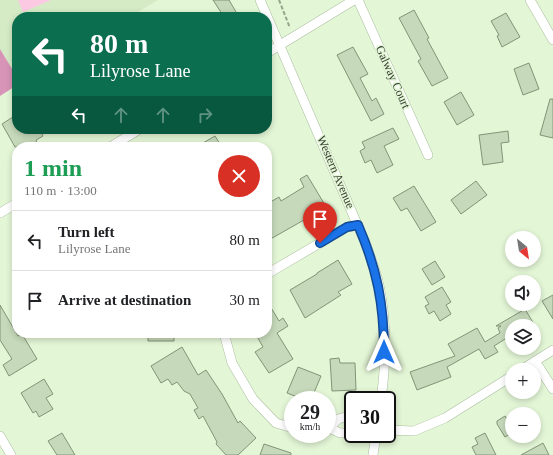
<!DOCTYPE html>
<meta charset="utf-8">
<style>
:root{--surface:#fff;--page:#f6f6f6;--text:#202124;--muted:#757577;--line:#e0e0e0}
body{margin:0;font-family:"Times New Roman",serif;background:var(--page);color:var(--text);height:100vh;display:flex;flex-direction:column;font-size:15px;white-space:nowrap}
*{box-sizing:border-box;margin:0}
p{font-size:13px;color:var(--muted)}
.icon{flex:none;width:22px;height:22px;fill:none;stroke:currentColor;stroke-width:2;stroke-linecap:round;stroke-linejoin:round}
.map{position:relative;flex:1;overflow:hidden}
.details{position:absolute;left:12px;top:142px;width:260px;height:196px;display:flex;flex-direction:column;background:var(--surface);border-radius:16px;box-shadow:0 2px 6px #0003}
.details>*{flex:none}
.hud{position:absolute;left:12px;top:12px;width:260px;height:122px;border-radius:16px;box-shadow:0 2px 6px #0003;background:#0b6e4f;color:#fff;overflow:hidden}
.needle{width:26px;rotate:150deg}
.fabs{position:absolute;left:505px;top:231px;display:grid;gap:8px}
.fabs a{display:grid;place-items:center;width:36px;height:36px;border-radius:50%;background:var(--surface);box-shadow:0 2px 6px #0003;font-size:20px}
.speed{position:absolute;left:284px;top:391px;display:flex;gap:8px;font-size:20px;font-weight:700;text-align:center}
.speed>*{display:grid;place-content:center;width:52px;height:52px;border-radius:50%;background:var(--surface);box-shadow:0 2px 6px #0003;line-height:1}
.speed small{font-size:10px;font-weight:400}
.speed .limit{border:2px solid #111;border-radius:6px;background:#fff;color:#111}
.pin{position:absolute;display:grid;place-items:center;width:34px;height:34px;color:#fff;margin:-41px -17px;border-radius:50% 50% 50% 0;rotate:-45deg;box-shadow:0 0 4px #0007}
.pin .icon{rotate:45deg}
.me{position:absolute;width:44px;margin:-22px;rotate:0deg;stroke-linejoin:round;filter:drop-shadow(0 0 3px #0008)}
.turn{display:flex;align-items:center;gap:14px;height:84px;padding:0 12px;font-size:18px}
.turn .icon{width:52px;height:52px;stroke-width:2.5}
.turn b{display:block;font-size:28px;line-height:34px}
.lanes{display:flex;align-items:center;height:38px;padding:0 12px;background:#0003;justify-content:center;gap:20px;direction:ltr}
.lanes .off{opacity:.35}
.round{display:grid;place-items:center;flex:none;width:42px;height:42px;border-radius:21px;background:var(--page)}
.head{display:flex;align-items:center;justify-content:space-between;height:68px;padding:0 12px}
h1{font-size:24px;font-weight:600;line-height:30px;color:#1e9e55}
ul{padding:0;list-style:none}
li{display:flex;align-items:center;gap:12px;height:60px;padding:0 12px;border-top:1px solid var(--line)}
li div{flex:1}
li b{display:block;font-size:15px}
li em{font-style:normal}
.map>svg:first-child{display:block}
</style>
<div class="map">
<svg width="553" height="455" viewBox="0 0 553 455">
<rect width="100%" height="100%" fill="#e3f6d6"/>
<!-- built -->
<path fill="#d5ebc6" d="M 0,0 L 158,0 L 130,17 L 17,17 L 17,77 L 0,49 Z"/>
<!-- green -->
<path fill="#fbc9e2" d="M 18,0 L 51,0 L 23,12 Z"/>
<!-- forest -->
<path fill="#d794b6" d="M 0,49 L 17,77 L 17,85 L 0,96 Z"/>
<!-- building -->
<path fill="#c6d9ba" stroke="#839477" d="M 213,0 L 229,0 L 239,17 L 224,17 Z
M 414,10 L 429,38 L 427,39 L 448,78 L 432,86 L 418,61 L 421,59 L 399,18 Z
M 506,13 L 520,37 L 502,47 L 497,36 L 499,35 L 491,21 Z
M 353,47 L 368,74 L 360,78 L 372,101 L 376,98 L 384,114 L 371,121 L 337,55 Z
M 529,63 L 539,89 L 523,95 L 514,69 Z
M 461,92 L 474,115 L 457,125 L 444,102 Z
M 550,99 L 553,99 L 553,138 L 540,135 Z
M 13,117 L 17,125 L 17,129 L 39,129 L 43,136 L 36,140 L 37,144 L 32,147 L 15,147 L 2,124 Z
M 393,128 L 399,139 L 384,146 L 393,165 L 377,173 L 371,160 L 365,163 L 360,151 L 365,148 L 362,142 Z
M 508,131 L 509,142 L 501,143 L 503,162 L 483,165 L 479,135 Z
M 215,136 L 222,147 L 196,147 Z
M 307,175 L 325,205 L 317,210 L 318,212 L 267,241 L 267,204 L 279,197 L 281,201 L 304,187 L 300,179 Z
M 476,181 L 487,195 L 461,214 L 451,200 Z
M 414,186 L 436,222 L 421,231 L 407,208 L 401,211 L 393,198 Z
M 338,260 L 352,284 L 338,292 L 341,295 L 305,318 L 290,290 L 317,274 L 317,273 Z
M 435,261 L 445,277 L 432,285 L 422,269 Z
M 442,287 L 451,302 L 446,305 L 451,314 L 440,321 L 434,311 L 429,314 L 425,306 L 429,304 L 425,297 Z
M 553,295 L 553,319 L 542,301 Z
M 267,301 L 279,321 L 283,318 L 288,326 L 277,333 L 293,359 L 269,373 L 255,352 L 263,347 L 255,333 L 267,333 Z
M 0,305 L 18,336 L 22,334 L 37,359 L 9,376 L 3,365 L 12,359 L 0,340 Z
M 525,309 L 535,326 L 512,326 L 512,338 L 510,336 L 494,346 L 498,352 L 485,359 L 479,349 L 447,367 L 451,377 L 417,390 L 410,372 L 455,356 L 448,344 L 477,328 L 485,342 L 500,333 L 498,328 L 501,326 L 496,326 Z
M 148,333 L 174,333 L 174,341 L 148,341 Z
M 182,347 L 198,375 L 206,370 L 222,394 L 238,423 L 240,421 L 256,438 L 238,455 L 226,455 L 216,444 L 217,442 L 203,416 L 199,419 L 194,410 L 198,408 L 190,394 L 184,391 L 177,382 L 172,385 L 168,379 L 161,383 L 151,366 Z
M 339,358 L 340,363 L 355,363 L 356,390 L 332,391 L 330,359 Z
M 298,367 L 321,376 L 311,400 L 305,400 L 287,393 Z
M 44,379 L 53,394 L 46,398 L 53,409 L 39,417 L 36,411 L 33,413 L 21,393 Z
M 512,414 L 512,433 L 505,437 L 497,424 L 497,421 L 505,416 L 506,418 Z
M 62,433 L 75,455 L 57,455 L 48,441 Z
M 485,433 L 496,455 L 476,455 L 472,447 L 478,444 L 475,438 Z
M 543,443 L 549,455 L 521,455 Z
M 264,444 L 291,453 L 291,455 L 260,455 Z"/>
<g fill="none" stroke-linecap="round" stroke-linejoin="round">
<defs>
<path id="minor" d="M 260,0 L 367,247 C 371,259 376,272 379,285 C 387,322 386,363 381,400
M 358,0 L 428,155
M 530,0 L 553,40
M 267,53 L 354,0
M 110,147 L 140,129
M 0,213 L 17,203
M 267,274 L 347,227 L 358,225
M 224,333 L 232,363 L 253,399 L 276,423 L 293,428
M 535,361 L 553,389
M 521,370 L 553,350
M 329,428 L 338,419 L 353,415
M 329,428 L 340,433 L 353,433
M 387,430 L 414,431 L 445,418 L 512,376
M 0,436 L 11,455
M 373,455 L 376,434"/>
</defs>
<!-- minor casing -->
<use href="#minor" stroke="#abbd9f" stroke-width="10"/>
<!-- path -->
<path stroke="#97a58d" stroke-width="2" stroke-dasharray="4 2" stroke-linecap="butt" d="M 279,0 L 290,28"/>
<!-- minor -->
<use href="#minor" stroke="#fff" stroke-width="9"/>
</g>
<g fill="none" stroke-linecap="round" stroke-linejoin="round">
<defs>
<path id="route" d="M 320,243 L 347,227 L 358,225 C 377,269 384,304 384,352"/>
</defs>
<!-- route casing -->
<use href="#route" stroke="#114b97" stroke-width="10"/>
<!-- route -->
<use href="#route" stroke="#1a73e8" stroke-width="7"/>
</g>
<g text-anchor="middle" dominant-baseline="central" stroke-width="3" stroke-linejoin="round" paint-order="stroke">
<!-- street labels -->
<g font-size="12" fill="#333a2e" stroke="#e3f6d6">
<text transform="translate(393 77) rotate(66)">Galway Court</text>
<text transform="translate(336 172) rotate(67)">Western Avenue</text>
</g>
</g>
</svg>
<div class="fabs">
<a><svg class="needle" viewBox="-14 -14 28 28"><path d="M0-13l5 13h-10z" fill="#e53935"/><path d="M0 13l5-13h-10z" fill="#757577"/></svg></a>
<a><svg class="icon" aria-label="sound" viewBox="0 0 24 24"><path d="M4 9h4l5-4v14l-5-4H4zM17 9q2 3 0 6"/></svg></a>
<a><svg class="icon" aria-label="layers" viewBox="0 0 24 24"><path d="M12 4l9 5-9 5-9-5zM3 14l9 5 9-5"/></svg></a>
<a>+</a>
<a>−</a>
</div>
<div class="speed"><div>29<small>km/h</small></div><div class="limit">30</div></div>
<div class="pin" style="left:320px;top:243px;background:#d93025"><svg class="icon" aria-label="arrive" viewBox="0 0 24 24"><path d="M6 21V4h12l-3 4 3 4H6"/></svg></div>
<svg class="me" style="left:384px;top:352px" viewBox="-20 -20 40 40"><path d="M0-17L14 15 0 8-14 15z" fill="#1a73e8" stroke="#fff" stroke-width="4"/></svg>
<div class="hud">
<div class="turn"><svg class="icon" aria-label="left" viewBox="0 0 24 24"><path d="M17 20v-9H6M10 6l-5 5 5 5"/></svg><div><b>80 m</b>Lilyrose Lane</div></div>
<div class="lanes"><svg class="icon" aria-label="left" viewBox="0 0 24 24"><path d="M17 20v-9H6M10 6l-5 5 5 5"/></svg><svg class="icon off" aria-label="ahead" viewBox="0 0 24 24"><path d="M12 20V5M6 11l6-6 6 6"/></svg><svg class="icon off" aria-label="ahead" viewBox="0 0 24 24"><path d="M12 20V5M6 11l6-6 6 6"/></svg><svg class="icon off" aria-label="right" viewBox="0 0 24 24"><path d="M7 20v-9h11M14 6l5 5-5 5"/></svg></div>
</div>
<section class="details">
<div class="head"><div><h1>1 min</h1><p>110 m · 13:00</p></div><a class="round" style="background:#d93025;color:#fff"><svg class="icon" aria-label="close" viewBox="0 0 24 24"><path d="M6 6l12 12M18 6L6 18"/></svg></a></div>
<ul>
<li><svg class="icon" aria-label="left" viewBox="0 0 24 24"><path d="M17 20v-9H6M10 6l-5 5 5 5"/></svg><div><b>Turn left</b><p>Lilyrose Lane</p></div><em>80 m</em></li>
<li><svg class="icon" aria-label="arrive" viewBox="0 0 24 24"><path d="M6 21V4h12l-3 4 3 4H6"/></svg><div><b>Arrive at destination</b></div><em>30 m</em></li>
</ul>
</section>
</div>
